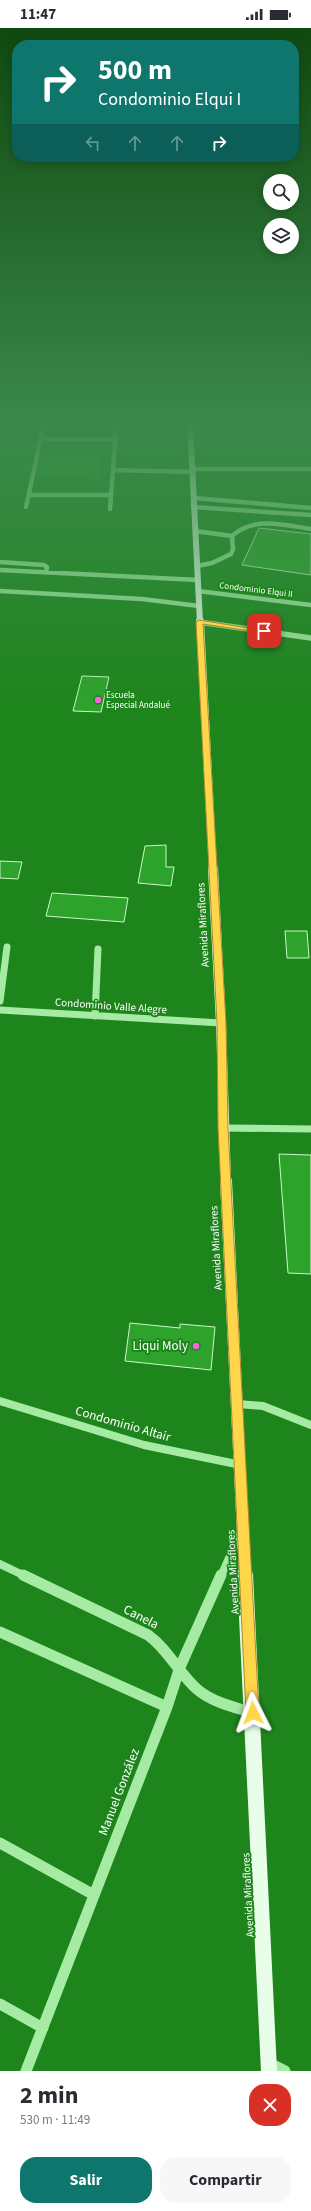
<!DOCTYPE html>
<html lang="es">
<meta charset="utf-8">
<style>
:root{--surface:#fff;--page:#f7f7f7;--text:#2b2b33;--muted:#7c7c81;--accent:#0f766e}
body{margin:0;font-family:"Source Sans 3",sans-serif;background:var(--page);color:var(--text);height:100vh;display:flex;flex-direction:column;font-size:15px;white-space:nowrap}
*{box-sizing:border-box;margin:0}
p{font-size:13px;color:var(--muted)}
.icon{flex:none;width:22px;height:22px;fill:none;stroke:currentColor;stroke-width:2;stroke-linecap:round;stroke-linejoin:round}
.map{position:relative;height:2043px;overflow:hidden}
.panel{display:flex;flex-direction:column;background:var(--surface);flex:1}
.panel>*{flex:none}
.top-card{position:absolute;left:12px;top:12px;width:287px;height:122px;border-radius:16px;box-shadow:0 2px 10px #0003;background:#0f766e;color:#fff;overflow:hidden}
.fabs{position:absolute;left:263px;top:146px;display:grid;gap:8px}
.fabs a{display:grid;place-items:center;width:36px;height:36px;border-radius:50%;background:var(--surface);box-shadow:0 2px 10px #0003;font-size:20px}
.pin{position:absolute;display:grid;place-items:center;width:34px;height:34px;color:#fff;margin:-17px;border-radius:8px;box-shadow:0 2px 6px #0006}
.me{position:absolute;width:44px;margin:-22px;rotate:357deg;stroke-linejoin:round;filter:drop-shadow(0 0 3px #0008)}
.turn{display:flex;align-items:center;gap:14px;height:84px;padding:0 20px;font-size:18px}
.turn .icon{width:52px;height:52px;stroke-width:2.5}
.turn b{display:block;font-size:28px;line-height:34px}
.lanes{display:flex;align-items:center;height:38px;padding:0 20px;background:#0003;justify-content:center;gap:20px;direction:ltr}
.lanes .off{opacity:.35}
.round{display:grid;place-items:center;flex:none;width:42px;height:42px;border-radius:16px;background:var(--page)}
.head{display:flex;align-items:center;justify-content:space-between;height:68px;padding:0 20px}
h1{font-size:24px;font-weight:700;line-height:30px}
.cta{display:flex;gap:8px;margin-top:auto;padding:8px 20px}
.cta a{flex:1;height:46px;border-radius:16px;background:var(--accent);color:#fff;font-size:16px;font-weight:700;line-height:46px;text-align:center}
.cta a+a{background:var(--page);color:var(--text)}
.status{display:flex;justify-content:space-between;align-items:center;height:28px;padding:0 20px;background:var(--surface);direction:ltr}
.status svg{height:11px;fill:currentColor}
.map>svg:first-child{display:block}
</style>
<div class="status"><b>11:47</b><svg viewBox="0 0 49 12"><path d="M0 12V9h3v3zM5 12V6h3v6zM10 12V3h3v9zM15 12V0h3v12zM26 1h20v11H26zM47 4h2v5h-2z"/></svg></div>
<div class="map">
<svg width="311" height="2043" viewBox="0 0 311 2043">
<rect width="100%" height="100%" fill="#1e851c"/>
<!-- green -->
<path fill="#299e26" d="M 42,427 L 102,427 L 99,451 L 36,450 Z"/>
<!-- building -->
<path fill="#2ea32b" stroke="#caf8c8" d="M 259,500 L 311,506 L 311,547 L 242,537 Z
M 82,648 L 109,649 L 101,684 L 73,683 Z
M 166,817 L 166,839 L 174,839 L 171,858 L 138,855 L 145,818 Z
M 0,833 L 22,834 L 18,851 L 0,850 Z
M 52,865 L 128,870 L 124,894 L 46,888 Z
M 285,903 L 307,903 L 309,930 L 287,930 Z
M 279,1126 L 311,1127 L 311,1246 L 288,1245 Z
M 130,1295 L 180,1300 L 180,1296 L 215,1299 L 211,1342 L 125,1333 Z"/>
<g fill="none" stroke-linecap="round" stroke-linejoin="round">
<!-- minor-far4 -->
<path stroke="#a5eba4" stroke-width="4.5" d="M 41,411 L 116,411
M 192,441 L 311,441
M 113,442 L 192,444
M 29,467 L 111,467
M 194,470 L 311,480
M 26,479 L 44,396
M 193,479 L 311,487
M 110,481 L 116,403
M 195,503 L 232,508
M 0,534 L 44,537 L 47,539 L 46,544
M 197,538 L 212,535 L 231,526 L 233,521 L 232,508 C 254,488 284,497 311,501
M 0,542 L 198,552
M 0,563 L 142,571 L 199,578
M 198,563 L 311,577"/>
<!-- minor-far3 -->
<path stroke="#a5eba4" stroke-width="5.5" d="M 199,594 L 311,610"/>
<!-- minor-far2 -->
<path stroke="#a5eba4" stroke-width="7" d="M 0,973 L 7,919
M 0,982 L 221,995
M 95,988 L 98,921
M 223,1100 L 311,1101"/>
<!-- minor-far1 -->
<path stroke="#a5eba4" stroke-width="8" d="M 0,1373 L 144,1417 L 241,1437
M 238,1376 L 263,1378 L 311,1397
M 0,1536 L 25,1548
M 221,1548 L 241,1503"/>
<!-- minor -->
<path stroke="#a5eba4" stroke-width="11" d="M 23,1547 L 148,1607 C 169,1622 179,1646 198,1662 C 214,1675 234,1679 253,1685
M 0,1604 L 167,1679
M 0,1815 L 94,1867
M 0,1976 L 43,2000
M 269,2035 L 285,2043
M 26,2043 L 167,1679 L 180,1639 L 221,1547"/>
<!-- major-far4 -->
<path stroke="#e8fee9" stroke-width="6" d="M 190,396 L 200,594"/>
<!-- major-far3 -->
<path stroke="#e8fee9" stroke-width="8" d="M 200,593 L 213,842"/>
<!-- major-far2 -->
<path stroke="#e8fee9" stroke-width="10" d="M 213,841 L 221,995 L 226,1154"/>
<!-- major-far1 -->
<path stroke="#e8fee9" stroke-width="12" d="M 226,1153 L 245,1548"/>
<!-- major -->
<path stroke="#e8fee9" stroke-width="16" d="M 245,1547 L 269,2043"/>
</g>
<!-- sky -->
<linearGradient id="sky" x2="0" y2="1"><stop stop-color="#10490f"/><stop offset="0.58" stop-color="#3b894b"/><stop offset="1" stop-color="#3b894b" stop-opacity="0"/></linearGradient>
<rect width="311" height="682" fill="url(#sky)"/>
<!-- route -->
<path fill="#ffd54a" stroke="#a68a30" d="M 199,592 L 267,603 L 264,605 L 203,596 L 226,995 L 228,1100 L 259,1685 L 257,1690 L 253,1692 L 248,1690 L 246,1685 L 218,1100 L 217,995 L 196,594 Z"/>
<!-- markers -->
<g fill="#fb61e6" stroke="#1e851c" stroke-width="1.5">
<circle cx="98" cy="672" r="4"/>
<circle cx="196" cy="1318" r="4"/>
</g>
<g text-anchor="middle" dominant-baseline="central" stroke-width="4" stroke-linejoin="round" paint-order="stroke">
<!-- far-street labels -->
<g font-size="9" fill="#fff" stroke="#1e851c">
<text transform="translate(256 562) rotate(7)">Condominio Elqui II</text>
</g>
<!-- far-poi labels -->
<g font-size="9" fill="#fff" stroke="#1e851c" text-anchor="start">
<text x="106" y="667">Escuela<tspan x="106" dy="10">Especial Andalué</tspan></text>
</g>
<!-- street labels -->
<g font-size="11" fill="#fff" stroke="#1e851c">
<text transform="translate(203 897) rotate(-93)">Avenida Miraflores</text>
<text transform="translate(111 978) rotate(4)">Condominio Valle Alegre</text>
<text transform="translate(216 1220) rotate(-93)">Avenida Miraflores</text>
<text transform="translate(233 1544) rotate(-93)">Avenida Miraflores</text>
<text transform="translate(248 1867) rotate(-93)">Avenida Miraflores</text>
</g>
<!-- near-poi labels -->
<g font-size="13" fill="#fff" stroke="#1e851c" text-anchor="end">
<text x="188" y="1318">Liqui Moly</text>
</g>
<!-- near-street labels -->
<g font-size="13" fill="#fff" stroke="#1e851c">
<text transform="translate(123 1396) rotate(16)">Condominio Altair</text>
<text transform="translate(141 1589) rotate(27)">Canela</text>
<text transform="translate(119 1764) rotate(-69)">Manuel González</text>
</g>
</g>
</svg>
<div class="fabs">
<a><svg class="icon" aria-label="search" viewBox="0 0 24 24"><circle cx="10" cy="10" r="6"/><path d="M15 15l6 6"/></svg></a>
<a><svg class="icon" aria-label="layers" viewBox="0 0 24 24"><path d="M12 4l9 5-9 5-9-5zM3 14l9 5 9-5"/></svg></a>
</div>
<div class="pin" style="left:264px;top:603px;background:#d93025"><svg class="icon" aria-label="arrive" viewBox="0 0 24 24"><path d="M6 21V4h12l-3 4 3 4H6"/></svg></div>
<svg class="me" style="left:253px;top:1685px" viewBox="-20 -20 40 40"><path d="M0-17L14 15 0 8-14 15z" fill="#ffd54a" stroke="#fff" stroke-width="4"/></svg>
<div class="top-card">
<div class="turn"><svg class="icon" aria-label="right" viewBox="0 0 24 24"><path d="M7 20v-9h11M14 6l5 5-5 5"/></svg><div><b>500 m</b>Condominio Elqui I</div></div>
<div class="lanes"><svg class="icon off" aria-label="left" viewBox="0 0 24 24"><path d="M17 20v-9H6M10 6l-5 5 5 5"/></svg><svg class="icon off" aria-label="ahead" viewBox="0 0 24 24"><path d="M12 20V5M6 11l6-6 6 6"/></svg><svg class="icon off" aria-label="ahead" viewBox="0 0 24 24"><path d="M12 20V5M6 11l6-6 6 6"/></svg><svg class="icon" aria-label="right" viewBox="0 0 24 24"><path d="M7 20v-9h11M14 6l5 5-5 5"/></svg></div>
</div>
</div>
<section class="panel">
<div class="head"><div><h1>2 min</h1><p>530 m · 11:49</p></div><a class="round" style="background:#d93025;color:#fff"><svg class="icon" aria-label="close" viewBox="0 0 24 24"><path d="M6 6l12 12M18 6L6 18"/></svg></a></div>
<div class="cta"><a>Salir</a><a>Compartir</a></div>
</section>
